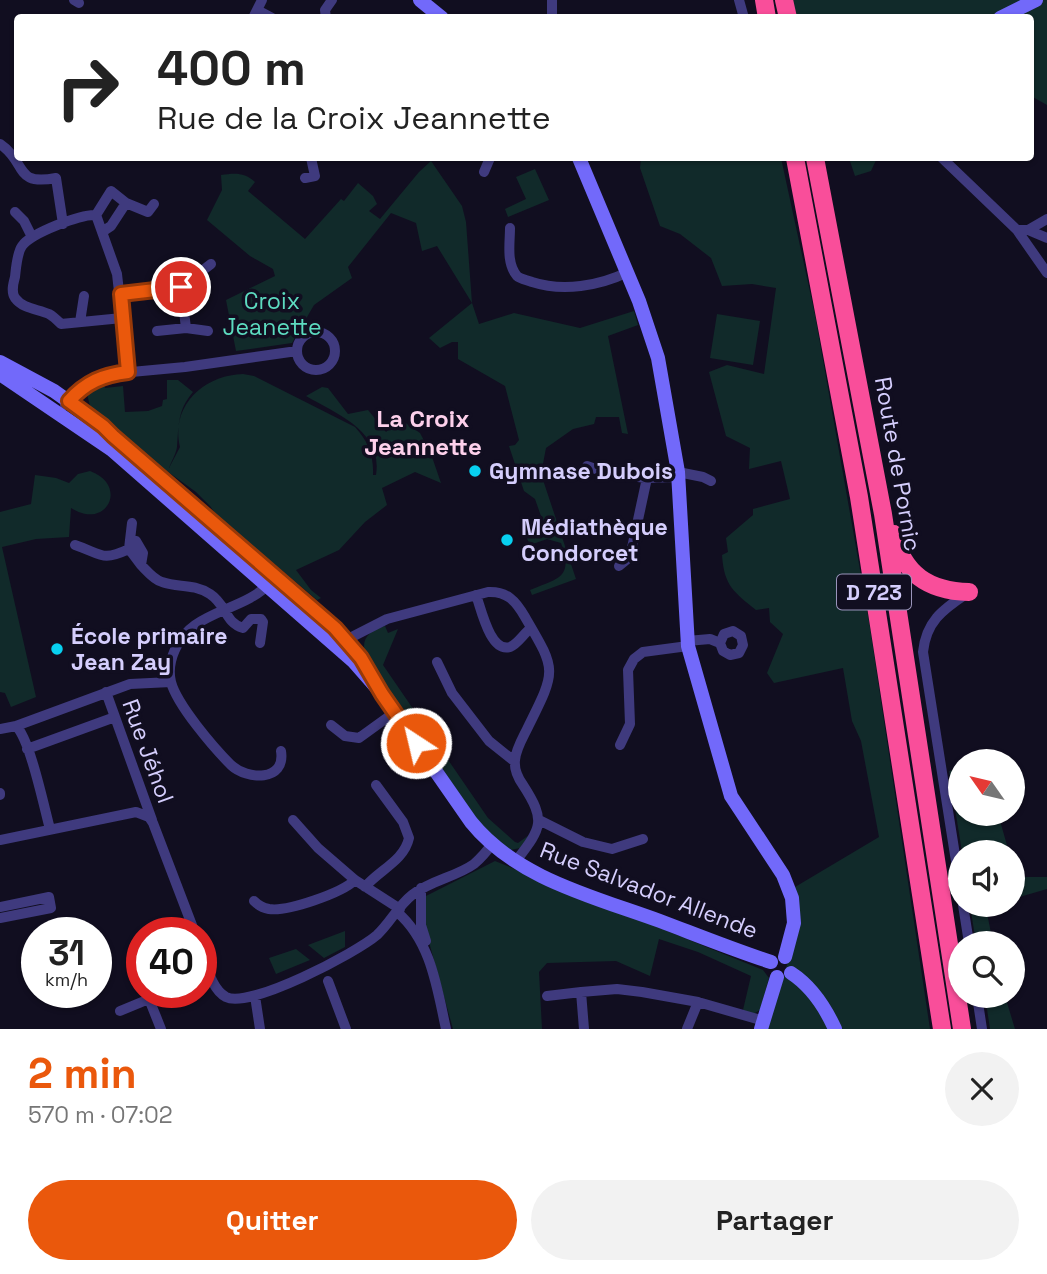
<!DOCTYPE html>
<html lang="fr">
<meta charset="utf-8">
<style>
:root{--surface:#fff;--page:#f2f2f2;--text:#222;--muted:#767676;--accent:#ea580c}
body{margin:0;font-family:"Space Grotesk",sans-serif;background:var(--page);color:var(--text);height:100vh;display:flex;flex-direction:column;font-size:26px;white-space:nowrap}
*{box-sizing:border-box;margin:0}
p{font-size:23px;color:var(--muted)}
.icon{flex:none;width:38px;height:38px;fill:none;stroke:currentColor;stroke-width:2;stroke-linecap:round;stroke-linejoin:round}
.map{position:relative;height:1029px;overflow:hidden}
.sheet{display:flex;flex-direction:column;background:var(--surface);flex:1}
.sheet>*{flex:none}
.guide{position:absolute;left:14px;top:14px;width:1020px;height:147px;border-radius:7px;box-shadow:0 2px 5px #0004;background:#fff;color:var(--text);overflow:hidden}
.needle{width:46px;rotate:304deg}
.tools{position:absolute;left:948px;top:749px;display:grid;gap:14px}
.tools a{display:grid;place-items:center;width:77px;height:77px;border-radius:50%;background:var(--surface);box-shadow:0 2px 5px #0004;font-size:35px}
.speed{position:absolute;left:21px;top:917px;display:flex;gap:14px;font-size:35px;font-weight:700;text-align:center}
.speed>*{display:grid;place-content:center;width:91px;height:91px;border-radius:50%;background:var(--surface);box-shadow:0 2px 5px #0004;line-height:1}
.speed small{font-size:18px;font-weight:400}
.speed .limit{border:10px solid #d22;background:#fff;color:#111}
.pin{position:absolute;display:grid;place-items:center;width:60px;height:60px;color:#fff;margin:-30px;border:4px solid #fff;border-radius:50%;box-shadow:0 2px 7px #0007}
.me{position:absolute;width:77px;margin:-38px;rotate:325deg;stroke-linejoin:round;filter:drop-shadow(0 0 5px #0008)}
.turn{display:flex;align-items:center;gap:24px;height:147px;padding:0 28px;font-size:32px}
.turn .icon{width:91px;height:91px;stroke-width:2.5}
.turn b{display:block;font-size:49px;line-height:60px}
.round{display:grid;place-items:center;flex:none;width:74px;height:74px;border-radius:37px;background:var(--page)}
.overview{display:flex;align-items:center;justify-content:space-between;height:119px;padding:0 28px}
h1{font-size:42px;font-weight:800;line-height:52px;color:var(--accent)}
.action{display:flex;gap:14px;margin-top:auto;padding:14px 28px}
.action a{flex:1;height:80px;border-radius:42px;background:var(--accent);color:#fff;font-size:28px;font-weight:800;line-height:80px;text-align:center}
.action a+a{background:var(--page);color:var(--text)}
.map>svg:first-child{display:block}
</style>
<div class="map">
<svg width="1047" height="1029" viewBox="0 0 1047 1029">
<rect width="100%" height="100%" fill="#110e20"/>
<!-- green -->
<path fill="#112a2a" d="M 792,0 L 1047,0 L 1047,105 L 1031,96 L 1031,18 L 796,17 Z
M 641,158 L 781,158 L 815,315 L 869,621 L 930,1029 L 767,1029 L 791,952 L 795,887 L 879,837 L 861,741 L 852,721 L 843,668 L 774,683 L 767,673 L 783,634 L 770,622 L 769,608 L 756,610 C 734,592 724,586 722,555 L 728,552 L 726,538 L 753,515 L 753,509 L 790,499 L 781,461 L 749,469 L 750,448 L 726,436 L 709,372 L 727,365 L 764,374 L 776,288 L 752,284 L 722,286 L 711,258 L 680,234 L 660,226 L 640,168 Z
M 849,158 L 877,158 L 871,171 L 855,176 Z
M 431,161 L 462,206 L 466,222 L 472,303 L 479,324 L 514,313 L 580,328 L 634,311 L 638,325 L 608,336 L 628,434 L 622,433 L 619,417 L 596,417 L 594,424 L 573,429 L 546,448 L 541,474 L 576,579 L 532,595 L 530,590 C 558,578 574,578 561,543 L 547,539 L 530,545 L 525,534 L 542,519 L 535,499 L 524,491 L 509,446 L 515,445 L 519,440 L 505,386 L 458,359 L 458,342 L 452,342 L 440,348 L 429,338 L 472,303 L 437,246 L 422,251 L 416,223 L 391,213 L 348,267 L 352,278 L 314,305 L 292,343 L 236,351 L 226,300 L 275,276 L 273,269 L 250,256 L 207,220 L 222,190 L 221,175 C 235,173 244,172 255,182 L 248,191 L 305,239 L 341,199 L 344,201 L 358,183 L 373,196 L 377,204 L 369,211 L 380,219 L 419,172 Z
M 535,169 L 549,200 L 508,217 L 505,209 L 526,199 L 516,177 Z
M 717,314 L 760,321 L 753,365 L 710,358 Z
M 243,374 L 254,376 L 355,427 C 368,441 374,456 373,475 L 376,475 C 383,431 337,414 306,396 L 322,387 L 328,388 L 348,414 L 368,410 L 386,432 L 400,419 L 420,433 L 431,454 L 441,483 L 415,472 L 382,488 L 387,505 L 365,522 L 339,550 L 296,570 L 311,590 L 321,598 L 317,600 L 217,516 L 210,506 L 196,492 L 146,456 L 91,410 L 87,394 C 91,386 94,382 103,381 L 105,388 L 123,386 L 125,412 L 148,411 L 162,406 L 163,400 L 167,399 L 167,380 L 178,380 L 193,392 C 177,411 179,425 177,447 C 176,454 171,462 169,468 L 180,447 C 170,406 204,375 243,374 Z
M 90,471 C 129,485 107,531 71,508 L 69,537 L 36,539 L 2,547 L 36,697 L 11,707 L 5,693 L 0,692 L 0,512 L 31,504 L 35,475 L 56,478 L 69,483 L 78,474 Z
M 385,626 L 388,633 L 398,629 L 383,665 L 488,818 L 515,842 L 518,843 L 529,835 L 520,848 L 511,850 L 486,833 L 367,658 C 359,640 368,631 385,626 Z
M 961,768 L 961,814 L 998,814 L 1009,852 L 962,852 L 949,771 Z
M 495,861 L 763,970 L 769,978 L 760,1010 L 753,1014 L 743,1010 L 751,976 L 698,952 L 659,939 L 650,976 L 616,961 L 547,963 L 539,972 L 542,1029 L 453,1029 L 424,924 L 426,896 Z
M 1013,867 L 1016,877 L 1047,877 L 1047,889 L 1013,899 Z
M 970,905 L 995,905 L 986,908 L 993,943 L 976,943 Z
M 345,931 L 345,947 L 324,958 L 308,945 Z
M 296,949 L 310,960 L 276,974 L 269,958 Z
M 985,996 L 1005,996 L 1015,1029 L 990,1029 Z"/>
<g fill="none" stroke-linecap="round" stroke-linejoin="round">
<!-- street -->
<path stroke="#3f3a7e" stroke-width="10" d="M 74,0 L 79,3
M 552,0 L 552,18
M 739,0 L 744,18
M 257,10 L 272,18
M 253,18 L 262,0
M 326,18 L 325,10 L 332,0
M 0,144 C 28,163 13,186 56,178 L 63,224
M 942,158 L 1017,230 L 1028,230 L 1047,238
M 484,172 L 490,158
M 305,178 L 315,176 L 311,158
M 15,212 L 24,221 L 32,237
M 96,215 C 81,214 31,233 22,246 C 17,253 16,268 15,277 C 13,284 11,292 15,298 C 23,309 38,309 49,314 C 53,316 57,320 61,324 L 122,318
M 96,215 L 117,274 L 128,372
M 96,215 L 111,191 L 126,203 L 148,212 L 154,204
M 510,228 C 510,243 506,263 517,276 C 520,279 527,280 532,282 C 563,292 599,286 628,272
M 1017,230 L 1047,273
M 1028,230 L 1047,219
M 102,232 L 111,226 L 126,203
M 177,268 L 189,282
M 181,287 L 211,264
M 121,294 L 181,287 L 186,328 L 208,331
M 80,322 L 84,296
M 157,331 L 186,328
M297 351a19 19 0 1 1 38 0a19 19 0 1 1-38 0Z
M 65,405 L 77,391 L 94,379 L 110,374 L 185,367 L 297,351
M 587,466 L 610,474 L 647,478
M 678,472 L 703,477 L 711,481
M 130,540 L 132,523
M 75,545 C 102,554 101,562 129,549 L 130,540 L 136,541 L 143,553 L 141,565 L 129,549
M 141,565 C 147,571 154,580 162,582 C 179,588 192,583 210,594 C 227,605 225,623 243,628 L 251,619 L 261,619 L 263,622 L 260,643
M 619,566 L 630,557 L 647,478 L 678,477
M 270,583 C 249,605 219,608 195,625 C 178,637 166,661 171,682 C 177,705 214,748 231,765 C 247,780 286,782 281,751
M 476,595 C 481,608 490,653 510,647 C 518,644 524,633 531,628
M 687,641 L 710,639 L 720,643 L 723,651 L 730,655 L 739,653 L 743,645 L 741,636 L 733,631 L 724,634 L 720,643
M 342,642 L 387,619 L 488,592 C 507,591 516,601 525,617 C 556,670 557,669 529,725 C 524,736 516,748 515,760 C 514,769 518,778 523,785 C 547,822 541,828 516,861
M 437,662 L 452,693 L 489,741 L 514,761
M 106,692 L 152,820
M 331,725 L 345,736 L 359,738 L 395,712
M 16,726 C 30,739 44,807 50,829
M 0,729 L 16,726 L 130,684 L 171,682
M 620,745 L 630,724 L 628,670 L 634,659 L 643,652 L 688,646
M 27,749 L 115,717
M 0,793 L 0,795
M 293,820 L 318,848 L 355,880 L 400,909
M 539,820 L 583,842 L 612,849 L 643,839
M 0,840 L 136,812 L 149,817 L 153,823 L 195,933
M 365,887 C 379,870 404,861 409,838 L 403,822 L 376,785
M 421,888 L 421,925 L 426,941
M 961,893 L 923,652 C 926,622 942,610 966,594
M 254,901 C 258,905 264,908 269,909 C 287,912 342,893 355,880
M 963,905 L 969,943
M 0,907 L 49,897 L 51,908 L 0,918
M 397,912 C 431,941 437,988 446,1029
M 201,950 C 207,965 211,989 226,997 C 250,1009 356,953 377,935 C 390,923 398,906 412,895 C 431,880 456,877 474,864 C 481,858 487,851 492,844
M 328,981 L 346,1029
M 255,996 L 260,1029
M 547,996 L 581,992
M 977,996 L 982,1029
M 149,999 L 161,1029
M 120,1011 L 166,992
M 584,1029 L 581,992 L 617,989 L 642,992 L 698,1002 L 764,1021
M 687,1029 L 698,1002"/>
<!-- secondary -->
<path stroke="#7269fa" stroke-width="14" d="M 420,0 L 442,18
M 1000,18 L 1036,0
M 579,158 L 639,301 L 658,358 L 678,472 L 688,646 L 731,796 L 783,875 L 792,898 L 794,923 L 785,957
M 0,362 L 54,391 L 103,426 L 335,628 L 364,663
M 0,374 L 112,450 L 353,661 L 382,694 L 471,822 C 517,879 595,897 660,921 C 697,935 734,950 771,962
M 791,973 C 811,986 825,1007 835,1029
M 761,1029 L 777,977"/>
<!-- highway -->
<path stroke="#f94e9a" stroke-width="18" d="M 764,0 L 767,18
M 784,0 L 788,18
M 795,158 L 859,497 L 942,1029
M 815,158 L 883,514 L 962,1029
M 894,534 C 903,575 930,591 969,592"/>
</g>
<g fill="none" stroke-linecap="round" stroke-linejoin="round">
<defs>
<path id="route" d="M 181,287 L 121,294 L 128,372 C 103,375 86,382 69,401 L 103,426 L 113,436 L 335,628 L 361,658 L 382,694 L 416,743"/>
</defs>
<!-- route casing -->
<use href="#route" stroke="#983908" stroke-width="18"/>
<!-- route -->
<use href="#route" stroke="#ea580c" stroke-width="12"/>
</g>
<!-- markers -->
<g fill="#08d0f0" stroke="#110e20" stroke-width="2.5">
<circle cx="475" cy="471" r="7"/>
<circle cx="507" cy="540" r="7"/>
<circle cx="57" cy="649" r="7"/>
</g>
<g text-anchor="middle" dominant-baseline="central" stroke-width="7" stroke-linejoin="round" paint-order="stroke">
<!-- shield labels -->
<rect fill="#110e20" stroke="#9a94bb" stroke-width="2" x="837" y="574.5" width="74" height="35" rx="5"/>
<g font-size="21" font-weight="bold" fill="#d5cefd">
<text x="874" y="592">D 723</text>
</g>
<!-- park labels -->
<g font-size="23" fill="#5ddbc0" stroke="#110e20">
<text x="272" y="301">Croix<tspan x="272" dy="26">Jeanette</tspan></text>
</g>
<!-- street labels -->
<g font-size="23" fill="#d5cefd" stroke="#110e20">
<text transform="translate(898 464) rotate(80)">Route de Pornic</text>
<text transform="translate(148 751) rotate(70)">Rue Jéhol</text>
<text transform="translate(649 890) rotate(21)">Rue Salvador Allende</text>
</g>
<!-- poi labels -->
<g font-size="23" font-weight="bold" fill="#d5cefd" stroke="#110e20" text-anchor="start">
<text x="489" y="471">Gymnase Dubois</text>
<text x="521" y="527">Médiathèque<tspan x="521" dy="26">Condorcet</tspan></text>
<text x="71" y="636">École primaire<tspan x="71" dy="26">Jean Zay</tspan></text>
</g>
<!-- neighbourhood labels -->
<g font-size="24" font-weight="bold" fill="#fdd0eb" stroke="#110e20">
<text x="423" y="418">La Croix<tspan x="423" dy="28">Jeannette</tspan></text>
</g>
</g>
</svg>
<div class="tools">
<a><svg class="needle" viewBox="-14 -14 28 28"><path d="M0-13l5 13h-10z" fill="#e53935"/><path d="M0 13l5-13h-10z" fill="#767676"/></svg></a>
<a><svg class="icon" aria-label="sound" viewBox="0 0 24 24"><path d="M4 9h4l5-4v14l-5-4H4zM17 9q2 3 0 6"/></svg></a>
<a><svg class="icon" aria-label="search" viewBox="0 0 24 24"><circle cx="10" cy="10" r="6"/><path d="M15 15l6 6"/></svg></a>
</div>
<div class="speed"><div>31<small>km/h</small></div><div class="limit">40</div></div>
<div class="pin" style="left:181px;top:287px;background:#d93025"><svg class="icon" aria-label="arrive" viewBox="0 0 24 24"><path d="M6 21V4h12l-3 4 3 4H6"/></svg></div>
<svg class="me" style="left:416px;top:743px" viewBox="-20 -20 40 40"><circle r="17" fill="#ea580c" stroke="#fff" stroke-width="3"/><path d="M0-11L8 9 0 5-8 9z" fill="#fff"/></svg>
<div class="guide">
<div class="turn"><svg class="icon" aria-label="right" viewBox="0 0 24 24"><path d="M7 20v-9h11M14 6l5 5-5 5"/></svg><div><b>400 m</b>Rue de la Croix Jeannette</div></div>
</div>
</div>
<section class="sheet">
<div class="overview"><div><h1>2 min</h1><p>570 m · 07:02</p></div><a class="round"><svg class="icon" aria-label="close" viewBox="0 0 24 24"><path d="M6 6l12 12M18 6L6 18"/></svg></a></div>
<div class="action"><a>Quitter</a><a>Partager</a></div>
</section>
